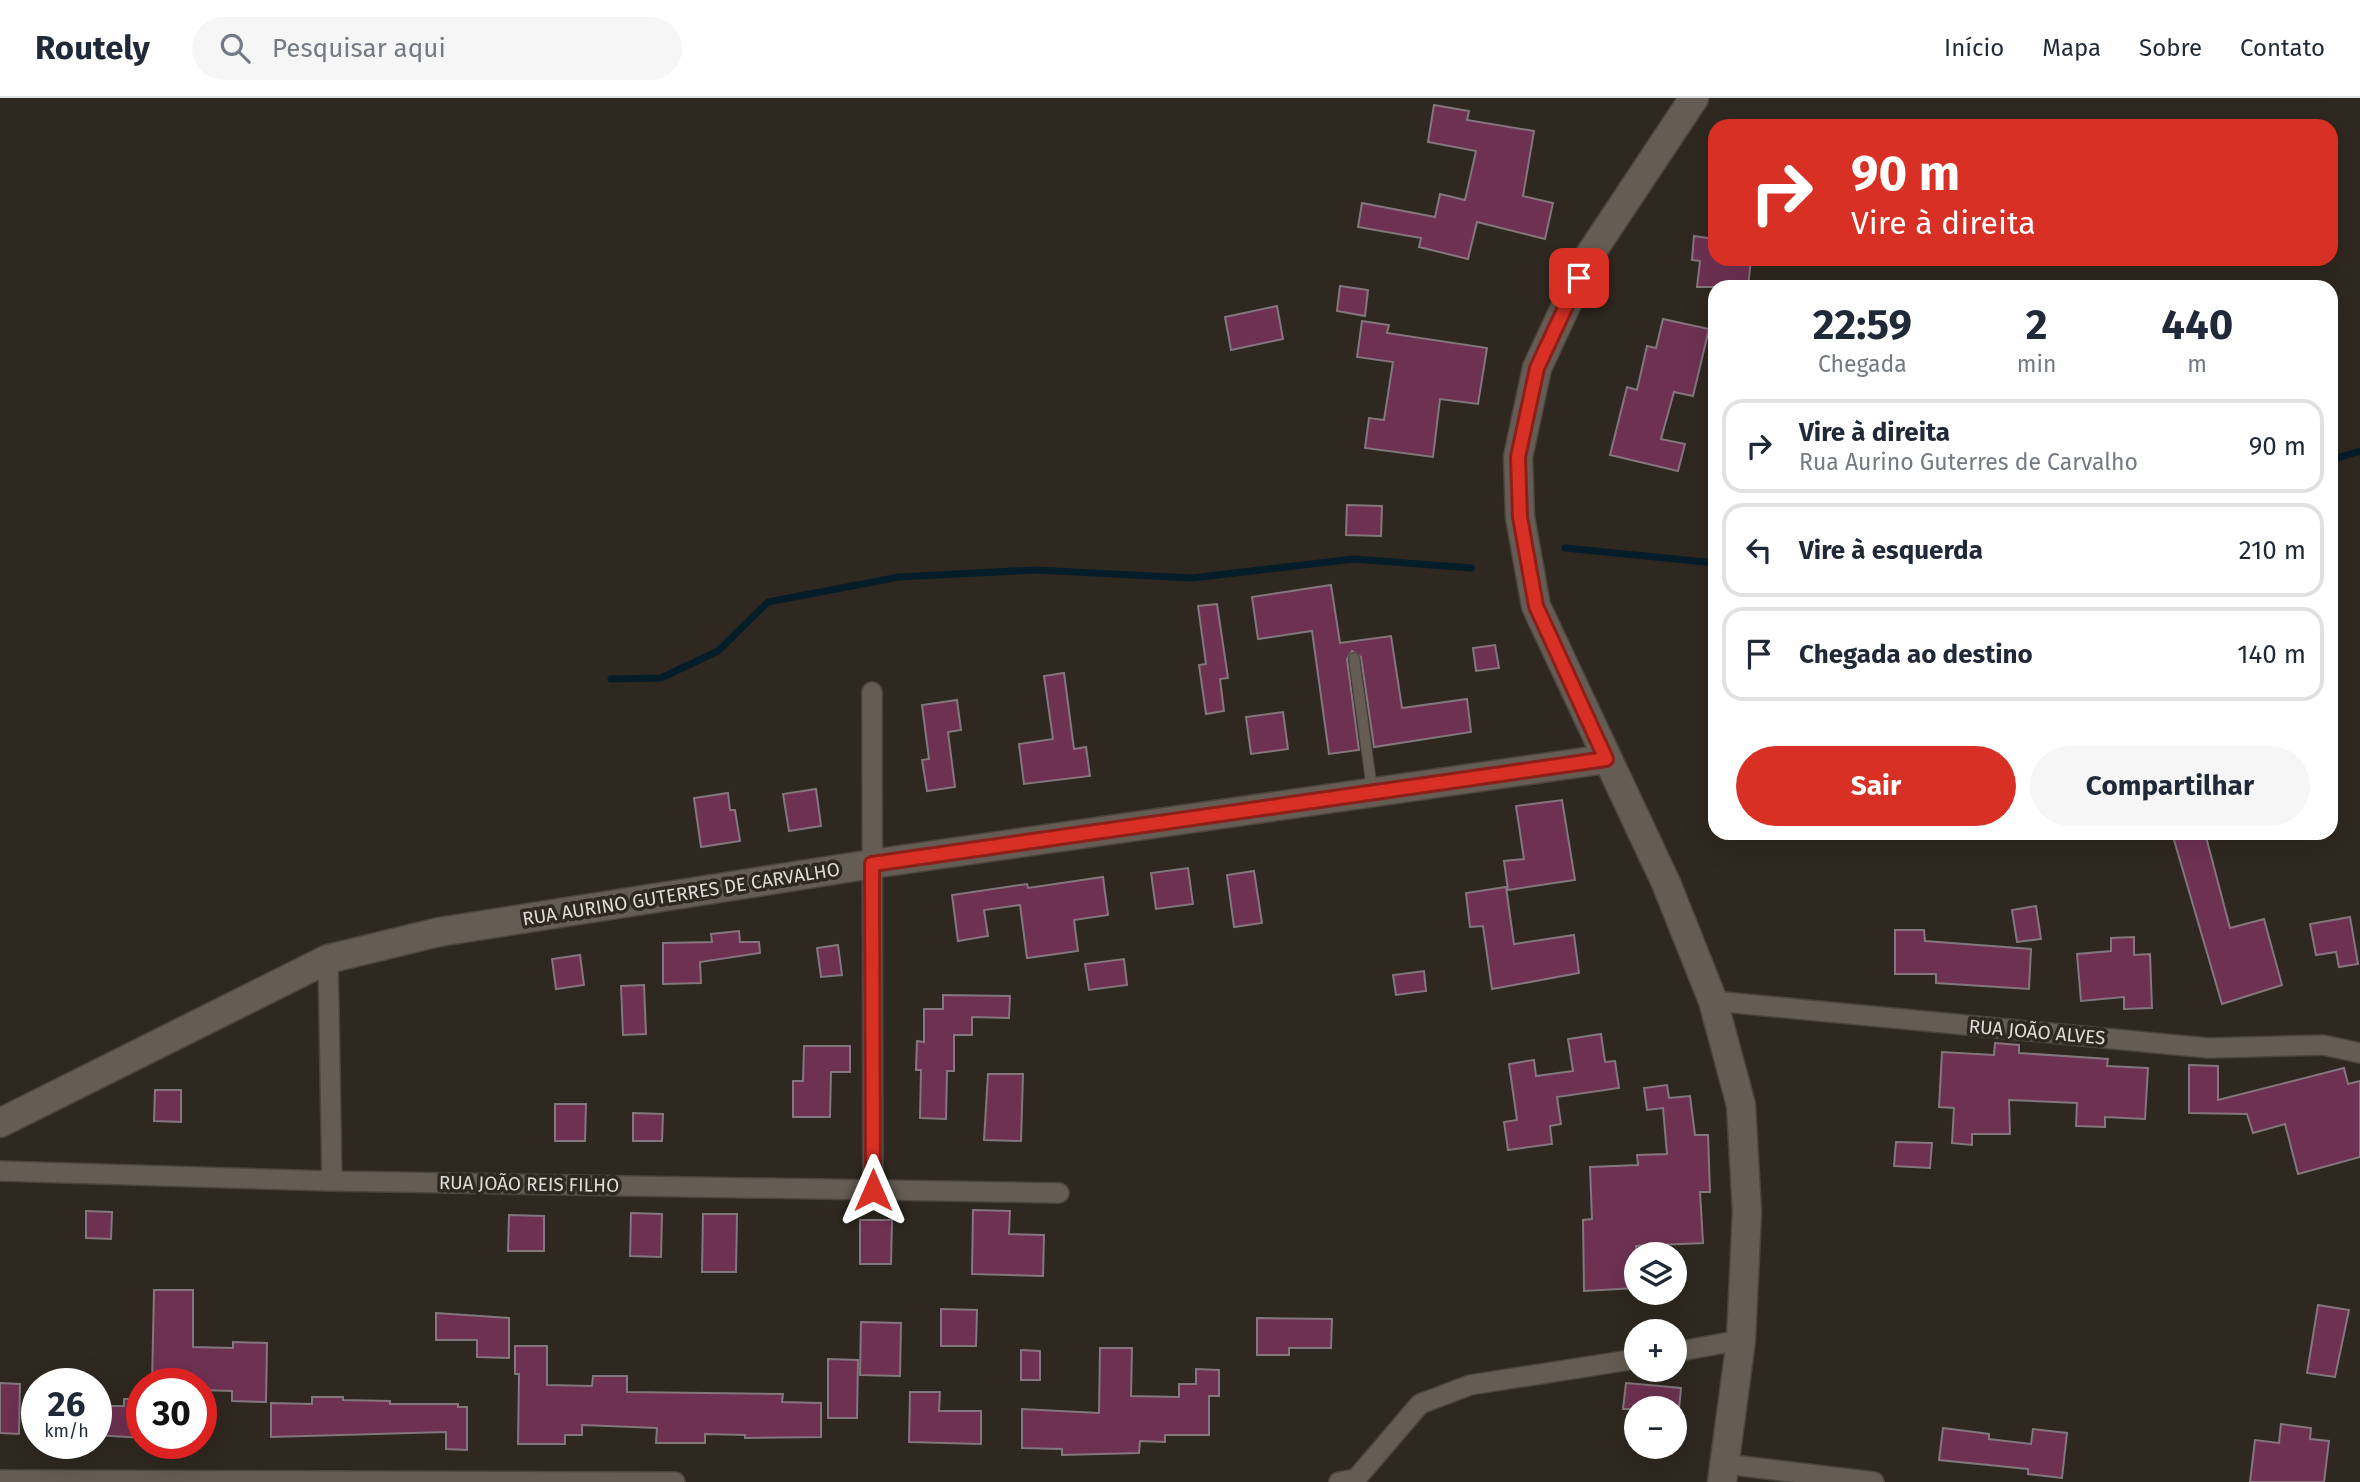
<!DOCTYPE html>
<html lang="pt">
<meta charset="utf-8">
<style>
:root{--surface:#fff;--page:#f6f6f7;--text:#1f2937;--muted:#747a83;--line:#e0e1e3;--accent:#d93025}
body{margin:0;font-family:"Fira Sans",sans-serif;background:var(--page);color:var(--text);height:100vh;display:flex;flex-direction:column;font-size:26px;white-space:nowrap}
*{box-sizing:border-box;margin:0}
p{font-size:23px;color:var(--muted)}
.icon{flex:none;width:38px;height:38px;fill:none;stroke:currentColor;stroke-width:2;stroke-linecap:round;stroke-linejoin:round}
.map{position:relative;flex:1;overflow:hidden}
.side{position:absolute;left:1708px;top:182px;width:630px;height:560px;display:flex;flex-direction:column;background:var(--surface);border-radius:21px;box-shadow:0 7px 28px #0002}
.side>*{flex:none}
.banner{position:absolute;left:1708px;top:21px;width:630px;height:147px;border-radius:21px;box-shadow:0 7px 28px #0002;background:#d93025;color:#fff;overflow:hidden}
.fabs{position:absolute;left:1624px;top:1144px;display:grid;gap:14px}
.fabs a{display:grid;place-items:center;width:63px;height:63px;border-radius:50%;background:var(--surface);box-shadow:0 7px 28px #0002;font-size:35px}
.speed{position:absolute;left:21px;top:1270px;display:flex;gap:14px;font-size:35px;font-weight:700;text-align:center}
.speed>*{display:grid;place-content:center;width:91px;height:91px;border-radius:50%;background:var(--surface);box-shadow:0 7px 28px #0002;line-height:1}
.speed small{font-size:18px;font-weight:400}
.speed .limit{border:10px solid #d22;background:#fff;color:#111}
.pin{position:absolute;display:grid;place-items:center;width:60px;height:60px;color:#fff;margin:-30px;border-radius:14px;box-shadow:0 4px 10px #0006}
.me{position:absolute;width:77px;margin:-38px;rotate:0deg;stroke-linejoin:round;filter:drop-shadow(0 0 5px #0008)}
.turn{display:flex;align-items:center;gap:24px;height:147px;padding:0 28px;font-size:32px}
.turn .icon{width:91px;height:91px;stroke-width:2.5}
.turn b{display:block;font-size:49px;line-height:60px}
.eta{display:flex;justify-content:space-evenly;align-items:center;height:119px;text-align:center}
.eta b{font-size:42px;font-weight:700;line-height:49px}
.action{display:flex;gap:14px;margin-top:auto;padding:14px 28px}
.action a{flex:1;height:80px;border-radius:42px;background:var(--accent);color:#fff;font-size:28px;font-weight:700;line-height:80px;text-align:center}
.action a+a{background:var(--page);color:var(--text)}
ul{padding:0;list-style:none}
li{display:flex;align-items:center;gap:21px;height:94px;margin:0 14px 10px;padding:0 14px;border:4px solid var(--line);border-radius:21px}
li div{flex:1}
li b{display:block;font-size:26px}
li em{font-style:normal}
header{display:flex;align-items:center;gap:42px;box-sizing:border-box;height:98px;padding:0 35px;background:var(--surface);border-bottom:2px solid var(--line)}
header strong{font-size:33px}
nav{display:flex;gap:38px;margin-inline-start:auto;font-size:24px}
.search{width:490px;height:63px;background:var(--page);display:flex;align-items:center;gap:18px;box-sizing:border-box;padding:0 24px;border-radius:38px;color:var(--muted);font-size:26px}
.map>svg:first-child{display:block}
</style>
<header>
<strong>Routely</strong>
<div class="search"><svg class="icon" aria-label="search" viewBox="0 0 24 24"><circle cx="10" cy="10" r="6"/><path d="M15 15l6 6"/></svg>Pesquisar aqui</div>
<nav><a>Início</a><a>Mapa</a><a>Sobre</a><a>Contato</a></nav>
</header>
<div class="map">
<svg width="2360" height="1384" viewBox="0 0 2360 1384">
<rect width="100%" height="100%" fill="#2f2820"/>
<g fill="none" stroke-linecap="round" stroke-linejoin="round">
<!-- stream -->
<path stroke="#051d29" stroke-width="7" d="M 2331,362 L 2360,353
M 1565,450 L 1715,465
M 611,581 L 661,580 L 718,553 L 768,504 L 899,479 L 1035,472 L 1192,480 L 1354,461 L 1471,470"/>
</g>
<!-- building -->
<path fill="#6e3152" stroke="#83767c" stroke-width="2" d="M 1434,7 L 1469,13 L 1467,22 L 1534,33 L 1523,98 L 1553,105 L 1545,141 L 1477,124 L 1468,161 L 1419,149 L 1421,140 L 1358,129 L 1362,105 L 1435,119 L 1440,96 L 1465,102 L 1476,53 L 1428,44 Z
M 1694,138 L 1715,141 L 1715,161 L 1751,161 L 1748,189 L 1697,189 L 1700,163 L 1692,162 Z
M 1340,188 L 1368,192 L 1365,218 L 1337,213 Z
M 1277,208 L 1283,241 L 1231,252 L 1225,219 Z
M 1663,221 L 1709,231 L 1693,298 L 1674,294 L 1661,341 L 1685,346 L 1678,373 L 1610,357 L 1627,289 L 1637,292 L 1647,248 L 1656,250 Z
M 1362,223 L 1389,227 L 1387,235 L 1487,250 L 1478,306 L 1440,301 L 1433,359 L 1365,350 L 1369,320 L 1384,322 L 1393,264 L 1357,259 Z
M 1347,407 L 1382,408 L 1381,438 L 1346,437 Z
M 1331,487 L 1340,545 L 1391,538 L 1402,610 L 1467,601 L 1471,634 L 1374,649 L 1361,559 L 1352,553 L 1347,561 L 1359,652 L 1329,656 L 1312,533 L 1258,541 L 1252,499 Z
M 1217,506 L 1228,580 L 1220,581 L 1224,613 L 1206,616 L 1199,567 L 1206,566 L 1198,508 Z
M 1495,547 L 1499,570 L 1476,573 L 1473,550 Z
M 1064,575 L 1074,651 L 1086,649 L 1090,678 L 1024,686 L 1019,646 L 1053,641 L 1044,578 Z
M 957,602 L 961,632 L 948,634 L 955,689 L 927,693 L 922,662 L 929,661 L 922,607 Z
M 1283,614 L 1288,651 L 1251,656 L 1246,619 Z
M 816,691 L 821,728 L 789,733 L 783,696 Z
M 728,695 L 730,712 L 735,712 L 740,743 L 701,749 L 694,700 Z
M 1562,702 L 1575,782 L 1508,792 L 1504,763 L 1524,761 L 1516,708 Z
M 2172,735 L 2205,735 L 2230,830 L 2264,821 L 2282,887 L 2222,906 Z
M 1188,770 L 1193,806 L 1156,811 L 1151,775 Z
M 1254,773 L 1262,825 L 1234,829 L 1227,777 Z
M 1103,779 L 1108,817 L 1074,822 L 1078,853 L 1027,860 L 1020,807 L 984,812 L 988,838 L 958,843 L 952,797 L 1027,786 L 1028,790 Z
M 1506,789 L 1514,846 L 1574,837 L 1579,875 L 1492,891 L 1483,828 L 1470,829 L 1466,795 Z
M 2036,808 L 2041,841 L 2017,844 L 2012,812 Z
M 2350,819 L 2358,866 L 2339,869 L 2336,854 L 2316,857 L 2310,826 Z
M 1895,832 L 1924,832 L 1925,843 L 2031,851 L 2029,891 L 1936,885 L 1936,876 L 1895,876 Z
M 739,833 L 740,844 L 759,844 L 760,855 L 700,864 L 701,885 L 663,886 L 663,845 L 712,844 L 711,836 Z
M 2134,839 L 2134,857 L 2150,856 L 2152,910 L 2124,911 L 2124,899 L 2081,903 L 2077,856 L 2111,853 L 2111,840 Z
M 838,847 L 842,877 L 821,879 L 817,850 Z
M 580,857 L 584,887 L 556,891 L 552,861 Z
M 1124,861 L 1127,887 L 1089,892 L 1085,866 Z
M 1424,873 L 1426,893 L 1396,897 L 1393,877 Z
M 644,887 L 646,936 L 623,937 L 621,888 Z
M 943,897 L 1010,898 L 1009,920 L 972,919 L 972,937 L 954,937 L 954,973 L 947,973 L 946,1021 L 920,1020 L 921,972 L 916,972 L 917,943 L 924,944 L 924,911 L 943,911 Z
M 1601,936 L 1605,964 L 1615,963 L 1619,990 L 1557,999 L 1561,1026 L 1550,1028 L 1552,1046 L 1508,1052 L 1504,1024 L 1517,1022 L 1509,966 L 1534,962 L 1536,978 L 1573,973 L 1568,941 Z
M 1995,945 L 2019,947 L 2019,955 L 2108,961 L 2107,968 L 2148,970 L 2145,1021 L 2105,1019 L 2105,1029 L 2076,1028 L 2077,1005 L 2009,1002 L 2010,1036 L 1972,1036 L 1972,1047 L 1952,1045 L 1954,1010 L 1939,1009 L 1942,954 L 1994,957 Z
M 804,948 L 850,948 L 850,974 L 831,974 L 830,1019 L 793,1019 L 793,983 L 803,983 Z
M 2189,967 L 2218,968 L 2218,1002 L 2344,970 L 2348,986 L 2360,983 L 2360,1059 L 2298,1076 L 2285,1026 L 2253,1035 L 2247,1016 L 2189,1015 Z
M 988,976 L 1023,976 L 1021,1043 L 984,1042 Z
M 1667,987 L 1669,1000 L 1690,998 L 1695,1037 L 1708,1037 L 1710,1094 L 1700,1094 L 1703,1145 L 1636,1148 L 1636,1190 L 1584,1193 L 1583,1122 L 1592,1121 L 1590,1069 L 1638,1067 L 1637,1057 L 1667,1056 L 1663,1010 L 1647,1012 L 1644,990 Z
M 155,992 L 181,992 L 181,1024 L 154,1023 Z
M 555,1006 L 586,1006 L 585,1043 L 555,1043 Z
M 633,1015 L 663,1016 L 662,1043 L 633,1043 Z
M 1896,1044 L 1932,1045 L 1930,1070 L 1894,1068 Z
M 973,1112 L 1010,1113 L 1009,1136 L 1044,1137 L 1043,1178 L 972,1176 Z
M 86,1113 L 112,1114 L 111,1141 L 86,1140 Z
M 631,1115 L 662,1116 L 661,1159 L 630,1158 Z
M 703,1116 L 737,1116 L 736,1174 L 702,1174 Z
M 509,1117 L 544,1118 L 544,1153 L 508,1153 Z
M 860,1122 L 892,1122 L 891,1166 L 860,1166 Z
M 154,1192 L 193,1192 L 193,1249 L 233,1250 L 233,1244 L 267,1245 L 266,1304 L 232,1303 L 232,1293 L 201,1292 L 201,1286 L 152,1286 Z
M 2318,1207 L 2349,1212 L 2335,1279 L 2307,1275 Z
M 941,1211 L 977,1212 L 976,1248 L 941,1248 Z
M 436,1215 L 509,1220 L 509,1260 L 477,1259 L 477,1242 L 436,1242 Z
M 1257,1220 L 1332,1221 L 1331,1250 L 1289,1250 L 1289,1257 L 1257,1257 Z
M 861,1224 L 901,1225 L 900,1278 L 860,1277 Z
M 515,1248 L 547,1248 L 547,1287 L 592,1288 L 593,1278 L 627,1278 L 627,1294 L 783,1296 L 782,1304 L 821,1305 L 821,1339 L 745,1340 L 745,1337 L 705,1336 L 705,1345 L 656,1345 L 657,1330 L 582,1327 L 582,1337 L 565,1337 L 565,1346 L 518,1346 L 519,1276 L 515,1276 Z
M 1100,1250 L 1132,1250 L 1131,1298 L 1179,1299 L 1179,1286 L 1196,1286 L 1196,1271 L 1219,1272 L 1219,1298 L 1209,1298 L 1209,1337 L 1165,1337 L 1165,1344 L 1140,1343 L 1139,1355 L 1062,1357 L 1062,1351 L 1022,1350 L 1022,1311 L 1099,1315 Z
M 1021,1252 L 1040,1253 L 1040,1282 L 1021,1282 Z
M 828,1261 L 858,1262 L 857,1320 L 828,1320 Z
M 0,1285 L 20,1286 L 19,1336 L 0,1335 Z
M 1626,1285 L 1681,1290 L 1679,1311 L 1623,1311 Z
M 910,1294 L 940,1294 L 939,1313 L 981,1313 L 981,1346 L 909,1344 Z
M 312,1299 L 343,1299 L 343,1302 L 390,1303 L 390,1306 L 458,1306 L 458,1309 L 467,1309 L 467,1352 L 446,1351 L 446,1334 L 271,1339 L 271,1305 L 312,1306 Z
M 124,1301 L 142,1301 L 142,1340 L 96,1337 L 96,1308 L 124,1308 Z
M 2281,1326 L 2311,1330 L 2310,1341 L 2329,1343 L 2324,1384 L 2250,1384 L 2255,1342 L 2279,1345 Z
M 1943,1330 L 1989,1336 L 1989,1341 L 2031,1346 L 2033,1331 L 2067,1335 L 2062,1380 L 2028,1376 L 2028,1371 L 1939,1362 Z"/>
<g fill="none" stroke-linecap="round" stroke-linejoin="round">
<defs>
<path id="lane" d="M 1354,560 L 1372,691"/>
<path id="street" d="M 872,594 L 873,1092
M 328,861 L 332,1083
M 1713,903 L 2208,950 L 2323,947 L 2360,955
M 0,1073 L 332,1083 L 1059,1095
M 1675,1254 L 1741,1242
M 1725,1366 L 1874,1384
M 0,1382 L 675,1384
M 1339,1384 L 1356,1381 L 1420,1306 L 1470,1287 L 1636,1261"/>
<path id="secondary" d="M 1694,0 L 1589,158 L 1537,270 L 1518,359 L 1520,419 L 1536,508 L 1666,785 L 1713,903 L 1741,1007 L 1747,1114 L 1741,1242 L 1722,1384
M 0,1025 L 328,861 L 439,834 L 872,766 L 1606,661"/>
</defs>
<!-- lane casing -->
<use href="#lane" stroke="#4b453e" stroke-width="12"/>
<!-- street casing -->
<use href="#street" stroke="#4b453e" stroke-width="22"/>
<!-- secondary casing -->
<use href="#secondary" stroke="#4b453e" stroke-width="31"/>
<!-- lane -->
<use href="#lane" stroke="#655c53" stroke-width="10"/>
<!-- street -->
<use href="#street" stroke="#655c53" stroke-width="19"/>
<!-- secondary -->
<use href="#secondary" stroke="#655c53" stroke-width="28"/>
</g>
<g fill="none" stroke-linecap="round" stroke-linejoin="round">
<defs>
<path id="route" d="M 873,1092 L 872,766 L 1606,661 L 1536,508 L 1520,419 L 1518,359 L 1537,270 L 1579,180"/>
</defs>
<!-- route casing -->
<use href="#route" stroke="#8d1f18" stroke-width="18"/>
<!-- route -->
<use href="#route" stroke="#d93025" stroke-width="12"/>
</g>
<g text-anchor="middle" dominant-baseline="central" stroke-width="7" stroke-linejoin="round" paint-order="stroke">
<!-- street labels -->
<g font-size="19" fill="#dfdad5" stroke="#2f2820">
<text transform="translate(681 796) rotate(-9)">RUA AURINO GUTERRES DE CARVALHO</text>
<text transform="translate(2037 934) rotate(5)">RUA JOÃO ALVES</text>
<text transform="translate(529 1086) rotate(1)">RUA JOÃO REIS FILHO</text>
</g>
</g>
</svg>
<div class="fabs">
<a><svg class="icon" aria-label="layers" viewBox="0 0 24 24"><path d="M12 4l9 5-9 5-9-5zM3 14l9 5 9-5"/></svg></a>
<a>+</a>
<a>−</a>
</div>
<div class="speed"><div>26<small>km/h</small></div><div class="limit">30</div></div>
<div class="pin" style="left:1579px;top:180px;background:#d93025"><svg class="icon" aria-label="arrive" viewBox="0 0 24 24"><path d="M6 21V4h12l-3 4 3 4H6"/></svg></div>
<svg class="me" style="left:873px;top:1092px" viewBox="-20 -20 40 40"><path d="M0-17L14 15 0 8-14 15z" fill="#d93025" stroke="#fff" stroke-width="4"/></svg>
<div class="banner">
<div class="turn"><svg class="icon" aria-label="right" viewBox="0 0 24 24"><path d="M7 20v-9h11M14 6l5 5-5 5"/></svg><div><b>90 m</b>Vire à direita</div></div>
</div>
<section class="side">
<div class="eta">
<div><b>22:59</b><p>Chegada</p></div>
<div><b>2</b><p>min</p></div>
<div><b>440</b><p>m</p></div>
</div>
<ul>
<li><svg class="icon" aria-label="right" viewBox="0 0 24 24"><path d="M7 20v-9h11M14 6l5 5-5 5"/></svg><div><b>Vire à direita</b><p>Rua Aurino Guterres de Carvalho</p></div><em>90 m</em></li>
<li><svg class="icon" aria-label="left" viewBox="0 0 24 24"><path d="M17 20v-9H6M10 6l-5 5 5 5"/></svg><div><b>Vire à esquerda</b></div><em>210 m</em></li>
<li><svg class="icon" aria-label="arrive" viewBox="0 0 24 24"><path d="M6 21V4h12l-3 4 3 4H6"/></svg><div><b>Chegada ao destino</b></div><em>140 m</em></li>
</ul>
<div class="action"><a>Sair</a><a>Compartilhar</a></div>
</section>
</div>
